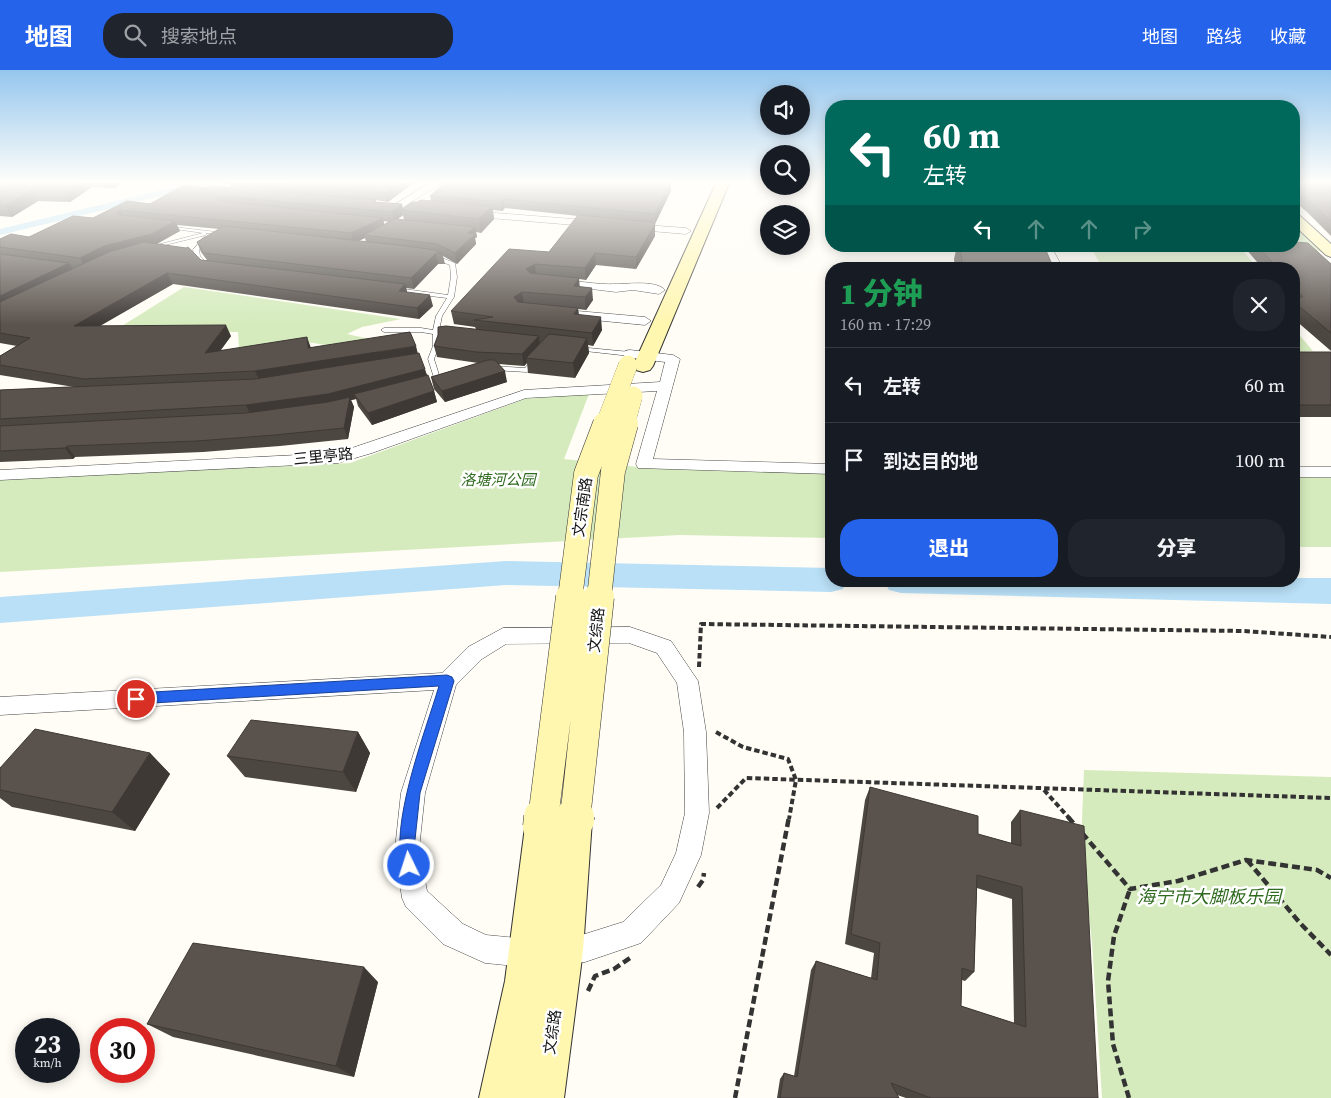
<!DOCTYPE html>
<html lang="zh">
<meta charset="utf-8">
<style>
:root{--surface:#171b24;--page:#20242c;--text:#f1f3f6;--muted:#9ea1a6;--line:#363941;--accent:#2563eb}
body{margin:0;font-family:"Source Serif 4","Noto Sans SC",serif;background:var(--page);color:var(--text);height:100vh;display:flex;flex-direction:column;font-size:19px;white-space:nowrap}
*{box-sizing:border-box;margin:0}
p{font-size:16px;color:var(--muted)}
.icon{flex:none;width:28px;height:28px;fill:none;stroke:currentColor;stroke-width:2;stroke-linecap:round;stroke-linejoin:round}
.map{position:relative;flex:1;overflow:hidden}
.drawer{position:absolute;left:825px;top:192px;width:475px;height:325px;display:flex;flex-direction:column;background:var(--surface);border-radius:20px;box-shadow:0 2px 12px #0003}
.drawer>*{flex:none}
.hud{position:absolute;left:825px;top:30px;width:475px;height:152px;border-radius:20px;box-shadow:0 2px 12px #0003;background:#00695c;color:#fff;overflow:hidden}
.tools{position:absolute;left:760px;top:15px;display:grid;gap:10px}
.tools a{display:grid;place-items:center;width:50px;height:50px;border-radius:50%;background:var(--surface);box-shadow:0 2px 12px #0003;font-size:25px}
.speed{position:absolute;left:15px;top:948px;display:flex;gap:10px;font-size:25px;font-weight:700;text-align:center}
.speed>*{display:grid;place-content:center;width:65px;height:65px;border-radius:50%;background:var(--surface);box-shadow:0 2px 12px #0003;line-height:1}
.speed small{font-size:12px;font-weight:400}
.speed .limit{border:8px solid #d22;background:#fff;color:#111}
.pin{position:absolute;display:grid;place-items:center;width:42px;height:42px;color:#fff;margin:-21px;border:2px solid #fff;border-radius:50%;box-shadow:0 1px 5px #0007}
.me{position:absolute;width:55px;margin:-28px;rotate:356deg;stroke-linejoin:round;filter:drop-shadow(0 0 4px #0008)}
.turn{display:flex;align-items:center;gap:18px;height:105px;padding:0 15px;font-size:22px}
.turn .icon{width:65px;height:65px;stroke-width:2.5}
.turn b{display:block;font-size:35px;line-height:42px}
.lanes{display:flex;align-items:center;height:48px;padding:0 15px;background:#0003;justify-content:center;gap:25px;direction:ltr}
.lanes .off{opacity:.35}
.round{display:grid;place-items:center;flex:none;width:52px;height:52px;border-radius:20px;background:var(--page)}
.overview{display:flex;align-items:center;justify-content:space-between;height:85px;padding:0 15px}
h1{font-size:30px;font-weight:800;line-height:38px;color:#1e9e55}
.cta{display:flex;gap:10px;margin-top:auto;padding:10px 15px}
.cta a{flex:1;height:58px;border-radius:20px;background:var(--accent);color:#fff;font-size:20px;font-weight:800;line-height:58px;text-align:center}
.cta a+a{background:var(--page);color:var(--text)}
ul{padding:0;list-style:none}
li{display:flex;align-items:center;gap:15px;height:75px;padding:0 15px;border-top:1px solid var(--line)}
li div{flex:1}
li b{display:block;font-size:19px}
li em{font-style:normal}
header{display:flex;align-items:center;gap:30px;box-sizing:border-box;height:70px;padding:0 25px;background:var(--accent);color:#fff}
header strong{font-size:24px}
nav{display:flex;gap:28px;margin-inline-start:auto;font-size:18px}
.search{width:350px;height:45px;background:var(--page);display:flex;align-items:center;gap:12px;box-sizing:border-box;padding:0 18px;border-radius:20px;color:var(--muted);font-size:19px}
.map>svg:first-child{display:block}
</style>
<header>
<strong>地图</strong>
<div class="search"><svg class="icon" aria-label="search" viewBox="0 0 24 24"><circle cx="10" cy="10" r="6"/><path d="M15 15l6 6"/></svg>搜索地点</div>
<nav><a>地图</a><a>路线</a><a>收藏</a></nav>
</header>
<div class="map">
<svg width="1331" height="1028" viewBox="0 0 1331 1028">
<rect width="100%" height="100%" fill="#fffdf5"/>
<!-- green -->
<path fill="#d5ebbd" d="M 1294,148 L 1331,182 L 1240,177 L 1258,199 L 1103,199 L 1090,176 L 1294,176 Z
M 184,217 L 401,249 L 362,257 L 347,264 L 378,271 L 346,278 L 300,271 L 239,278 L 238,262 L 114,261 Z
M 1294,259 L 1313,281 L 1294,282 Z
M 589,324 L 564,389 L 647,398 L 831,401 L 831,468 L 680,465 L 0,502 L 0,410 L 350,393 L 525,329 Z
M 1294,407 L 1331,408 L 1331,477 L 1294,477 Z
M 1084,700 L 1331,707 L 1331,1028 L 1102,1028 L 1092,873 L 1081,775 Z"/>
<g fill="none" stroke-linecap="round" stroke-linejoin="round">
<!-- canal -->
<path fill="#b9e0f7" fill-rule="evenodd" d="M 199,111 L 217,111 L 216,113 L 0,165 L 0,159 Z"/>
<!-- river -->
<path fill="#b9e0f7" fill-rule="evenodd" d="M 506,491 L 831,498 L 831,511 L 847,511 L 843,519 L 831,522 L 506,515 L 0,553 L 0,527 Z
M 1294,508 L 1331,508 L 1331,534 L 901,523 L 889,520 L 884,511 L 1294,511 Z"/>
<defs>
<path id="lane" d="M 166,156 L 225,163 L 227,164 L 225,165 L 206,163 L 206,165 L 149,179 L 149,177 L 203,163 L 168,158 L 166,158 Z
M 204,167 L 208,168 L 199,180 L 200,186 L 207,193 L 204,195 L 195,187 L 193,180 Z
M 434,185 L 455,193 L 457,207 L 454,227 L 442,246 L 439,261 L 444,263 L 439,265 L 439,276 L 434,289 L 441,311 L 438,313 L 435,311 L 428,289 L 433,276 L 433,264 L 421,262 L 384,262 L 381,260 L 384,258 L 421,258 L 433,260 L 436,246 L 447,228 L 397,222 L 394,220 L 397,218 L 448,225 L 451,207 L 450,195 L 432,188 L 431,187 Z
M 578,277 L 630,282 L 633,284 L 630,286 L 576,280 L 575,279 Z
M 535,287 L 538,289 L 529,301 L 527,302 L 491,300 L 488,298 L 491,296 L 525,298 L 533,288 Z"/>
<path id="street" d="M 433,111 L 445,111 L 400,139 L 392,139 L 391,137 Z
M 469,141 L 599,151 L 604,154 L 599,157 L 465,146 L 465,142 Z
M 631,154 L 686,158 L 691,161 L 686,164 L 627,159 L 626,157 Z
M 1040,176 L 1051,176 L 1059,191 L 1060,199 L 1048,199 L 1047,191 Z
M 554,209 C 574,210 596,215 616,214 C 629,214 656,210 665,220 L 659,224 L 633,220 L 616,222 L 550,214 L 548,212 Z
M 577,241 L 645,247 L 651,251 L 645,255 L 573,248 L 571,245 L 573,242 Z
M 630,280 L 673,285 L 680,289 L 653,389 L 831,394 L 831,404 L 638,398 L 636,394 L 657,321 L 526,328 L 372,383 L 338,393 L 0,410 L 0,400 L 337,383 L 524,320 L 660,312 L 665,292 L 625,287 L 623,284 L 625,281 Z
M 1294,397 L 1331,397 L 1331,407 L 1294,407 Z
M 630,557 L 671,571 L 698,611 L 706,662 L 709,743 L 701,785 L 679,833 L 641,873 L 585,892 L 527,897 L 485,893 L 443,874 L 406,837 L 402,828 L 395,779 L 401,723 L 434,620 L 0,645 L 0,627 L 442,603 L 468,577 L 503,558 ZM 629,573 L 657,583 L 677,613 L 684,662 L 685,743 L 676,783 L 661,815 L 623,852 L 585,864 L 527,869 L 486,865 L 463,854 L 427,821 L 419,779 L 425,723 L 456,615 L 482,589 L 506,574 Z"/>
<path id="secondary" d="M 717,111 L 730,111 L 653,296 L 650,300 L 643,302 L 636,300 L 633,296 Z
M 1294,144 L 1299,145 L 1331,174 L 1331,187 L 1326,185 L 1294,155 Z
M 575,734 L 587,739 L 592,750 L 583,880 L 564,1028 L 479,1028 L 505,911 L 525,757 L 530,745 L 542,741 L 554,745 L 558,754 L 563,739 Z"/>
</defs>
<!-- lane casing -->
<use href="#lane" stroke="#444" stroke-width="1"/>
<!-- street casing -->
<use href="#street" stroke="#444" stroke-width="1"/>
<!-- secondary casing -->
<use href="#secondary" stroke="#333" stroke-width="2"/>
<!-- path-far1 -->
<path stroke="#333" stroke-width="4" stroke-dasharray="5.5 3" stroke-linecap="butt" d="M 699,597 L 701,554 L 1243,561 L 1331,567
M 716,662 L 743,677 L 788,689 L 796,710 L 789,749
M 1044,720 L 1070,749
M 717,738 L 746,708 L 1331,728"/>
<!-- path -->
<path stroke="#333" stroke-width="4.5" stroke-dasharray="8 4" stroke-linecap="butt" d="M 1068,747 L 1076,756
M 1082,763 L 1130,819 L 1178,811 L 1246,790 L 1317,800 L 1331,808
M 1247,790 L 1300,853 L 1331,885
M 698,817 L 703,810 L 704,803
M 588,921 L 595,906 L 614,899 L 630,888
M 735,1028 L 789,747
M 1129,1028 L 1113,974 L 1108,911 L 1114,866 L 1130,819"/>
<!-- lane -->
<use href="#lane" fill="#fff" fill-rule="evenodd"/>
<!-- street -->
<use href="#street" fill="#fff" fill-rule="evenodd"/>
<!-- secondary -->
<use href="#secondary" fill="#fff6b0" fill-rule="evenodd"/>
<defs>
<path id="secondary-bridge-far3" d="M 605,355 L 628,295
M 625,355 L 633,326"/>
<path id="secondary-bridge-far2" d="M 570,528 L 586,404 L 605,354
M 599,528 L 613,401 L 626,354"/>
<path id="secondary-bridge-far1" d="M 543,749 L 571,527
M 575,749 L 599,527"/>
<path id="secondary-bridge" d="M 575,750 L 575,747
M 542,757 L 543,747"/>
</defs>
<!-- secondary-bridge-far3 casing -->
<use href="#secondary-bridge-far3" stroke="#333" stroke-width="19" stroke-linecap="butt"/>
<!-- secondary-bridge-far2 casing -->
<use href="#secondary-bridge-far2" stroke="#333" stroke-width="25" stroke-linecap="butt"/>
<!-- secondary-bridge-far1 casing -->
<use href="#secondary-bridge-far1" stroke="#333" stroke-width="31" stroke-linecap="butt"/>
<!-- secondary-bridge casing -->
<use href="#secondary-bridge" stroke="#333" stroke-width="39" stroke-linecap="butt"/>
<!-- secondary-bridge-far3 -->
<use href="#secondary-bridge-far3" stroke="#fff6b0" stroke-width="19"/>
<!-- secondary-bridge-far2 -->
<use href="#secondary-bridge-far2" stroke="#fff6b0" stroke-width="24"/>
<!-- secondary-bridge-far1 -->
<use href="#secondary-bridge-far1" stroke="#fff6b0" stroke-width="30"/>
<!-- secondary-bridge -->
<use href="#secondary-bridge" stroke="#fff6b0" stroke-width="38"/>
</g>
<!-- wall -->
<path fill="#4d4742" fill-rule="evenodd" d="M 9,111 L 124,111 L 115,118 L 92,117 L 70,132 L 38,131 L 12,147 L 0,146 L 0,116 Z
M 228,111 L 416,111 L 388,132 L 376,130 L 376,132 L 402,134 L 403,139 L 418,132 L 431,131 L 430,126 L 671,112 L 671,121 L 655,154 L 655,166 L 636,199 L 596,195 L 586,210 L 579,209 L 579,216 L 593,230 L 586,240 L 578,239 L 579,245 L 602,260 L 593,276 L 588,275 L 589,283 L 575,308 L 528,303 L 527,293 L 524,296 L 499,294 L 507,312 L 445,332 L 434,319 L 431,307 L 478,293 L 437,287 L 434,276 L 476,259 L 475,257 L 454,254 L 451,241 L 549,182 L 578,146 L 505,138 L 502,141 L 493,140 L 494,149 L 481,163 L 476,162 L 477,167 L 475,168 L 476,174 L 457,194 L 443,186 L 445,194 L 438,194 L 414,219 L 406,218 L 407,222 L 433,236 L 419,249 L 173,214 L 100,256 L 231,266 L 221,280 L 311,278 L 418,284 L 434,321 L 437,332 L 372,355 L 358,336 L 356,329 L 351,330 L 354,337 L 348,369 L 280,376 L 203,382 L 75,387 L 73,389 L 0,392 L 0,320 L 74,317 L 0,305 L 0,286 L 17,276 L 0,273 L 0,169 L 29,167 L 93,148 L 127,131 L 150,134 L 207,118 L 286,122 L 231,117 ZM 403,145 L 404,150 L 398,149 ZM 383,151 L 389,152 L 384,154 ZM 177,155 L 219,159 L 197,172 L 201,182 L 207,190 L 201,190 L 186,178 L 155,174 L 180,161 ZM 365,168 L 366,172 L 358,171 Z
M 1294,111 L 1331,111 L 1331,166 L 1307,142 L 1294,131 Z
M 957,176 L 1044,176 L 1054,199 L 955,199 L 954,189 Z
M 1248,176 L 1294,176 L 1331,194 L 1331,281 L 1294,249 L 1294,199 L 1263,199 L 1246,179 Z
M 1294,282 L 1331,282 L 1331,347 L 1294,347 Z
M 358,662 L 370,683 L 356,722 L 245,707 L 227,686 Z
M 150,683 L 170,704 L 135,761 L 12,737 L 0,728 L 0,698 Z
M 870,717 L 978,764 L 1011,773 L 1011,752 L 1020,740 L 1098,1028 L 906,1028 L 897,1025 L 899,1028 L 777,1028 L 780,1009 L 784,1003 L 794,1006 L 811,900 L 816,891 L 871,908 L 874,883 L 845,874 L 865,730 ZM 977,818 L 1012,829 L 1014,953 L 961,936 L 962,910 L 965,911 L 974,902 Z
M 378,912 L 354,1007 L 173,967 L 147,954 Z"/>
<!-- shaded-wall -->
<path fill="#3f3936" d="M 80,111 L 88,111 L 92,117 L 70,132 L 64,121 Z
M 112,111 L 124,111 L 115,118 Z
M 403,111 L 416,111 L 388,132 L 386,123 Z
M 671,112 L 671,121 L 655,154 L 655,144 Z
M 32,120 L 38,131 L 12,147 L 5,136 Z
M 504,129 L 505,138 L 502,141 L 501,132 Z
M 402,134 L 403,141 L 401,140 L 403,145 L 394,152 L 392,142 Z
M 492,136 L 494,149 L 481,163 L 479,149 Z
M 120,140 L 125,149 L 117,143 Z
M 383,148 L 385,158 L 364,165 L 365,168 L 354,173 L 351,163 Z
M 175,151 L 180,161 L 157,174 L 110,186 L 86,198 L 80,188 L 104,176 Z
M 655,154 L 655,166 L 636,199 L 636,187 Z
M 475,157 L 477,167 L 475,168 L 476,174 L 457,194 L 455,183 L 468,163 Z
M 436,183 L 438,194 L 414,219 L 411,208 Z
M 595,183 L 596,195 L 586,210 L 585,198 Z
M 69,193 L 75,203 L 0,240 L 0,226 Z
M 535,194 L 536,206 L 528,211 L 526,199 Z
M 167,203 L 173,214 L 80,267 L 74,256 Z
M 579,208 L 580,220 L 574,216 Z
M 405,214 L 408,225 L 399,221 Z
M 592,218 L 593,230 L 586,240 L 585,227 Z
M 522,222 L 524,234 L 516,240 L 514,227 Z
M 430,225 L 433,236 L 419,249 L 417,238 Z
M 578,238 L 579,251 L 574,244 Z
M 601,247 L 602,260 L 593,276 L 592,263 Z
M 226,255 L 231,266 L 210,294 L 205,283 Z
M 539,266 L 540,277 L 526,288 L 527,293 L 524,296 L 522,284 Z
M 307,267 L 311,278 L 308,278 Z
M 587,268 L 589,283 L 575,308 L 573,293 Z
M 416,276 L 419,288 L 260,312 L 255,301 Z
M 425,299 L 428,310 L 354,324 L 356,329 L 351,330 L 354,337 L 348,369 L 344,358 L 251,346 L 246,335 Z
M 505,301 L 507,312 L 445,332 L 442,321 Z
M 434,321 L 437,332 L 372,355 L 368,343 Z
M 67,376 L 75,387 L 73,389 L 65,378 Z
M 358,662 L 370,683 L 356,722 L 343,702 Z
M 150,683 L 170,704 L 135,761 L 112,742 Z
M 364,897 L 378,912 L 354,1007 L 336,996 Z"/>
<!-- building -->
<path fill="#5a524d" stroke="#3f3936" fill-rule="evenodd" d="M 9,111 L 80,111 L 64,121 L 32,120 L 5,136 L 0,136 L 0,116 Z
M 254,111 L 403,111 L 386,123 Z
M 447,111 L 671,111 L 671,112 L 655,144 L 504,129 L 501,132 L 430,126 Z
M 1294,111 L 1331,111 L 1331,151 L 1312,133 L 1294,118 Z
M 184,115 L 207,118 L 211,116 L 376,130 L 373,132 L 402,134 L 392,142 L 218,126 L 216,127 L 220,131 L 383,148 L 351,163 L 120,140 L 117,143 L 121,145 L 175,151 L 152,164 L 104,176 L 80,188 L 0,177 L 0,169 L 11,164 L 29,167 L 73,146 L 93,148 L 127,131 L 150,134 Z
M 420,130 L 492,136 L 479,149 L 401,140 L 412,132 L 418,132 Z
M 578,145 L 652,152 L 655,154 L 636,187 L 595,183 L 585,198 L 535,194 L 526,199 L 530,203 L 579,208 L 574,216 L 592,218 L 585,227 L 522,222 L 514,227 L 518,232 L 578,238 L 574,244 L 601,247 L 592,263 L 474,250 L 493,247 L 451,241 L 509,179 L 549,182 Z
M 395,149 L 475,157 L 468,163 L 475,164 L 455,183 L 437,174 L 364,165 Z
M 224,156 L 406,176 L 435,180 L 442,184 L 436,183 L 411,208 L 204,183 L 197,172 Z
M 144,172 L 186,178 L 188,177 L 201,190 L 405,214 L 399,221 L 430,225 L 417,238 L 167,203 L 74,256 L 226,255 L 205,283 L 307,267 L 308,278 L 410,262 L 416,276 L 255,301 L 84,309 L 0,295 L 0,286 L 30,268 L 0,263 L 0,232 L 109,182 Z
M 1294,172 L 1308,173 L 1331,194 L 1331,263 L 1294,232 L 1294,227 L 1303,227 L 1294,216 L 1294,199 L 1278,199 L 1258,176 L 1294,176 Z
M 960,176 L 1044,176 L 1054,199 L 963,199 Z
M 0,184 L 69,193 L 0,226 Z
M 446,256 L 539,266 L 522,284 L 476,282 L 434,276 L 438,265 L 438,257 Z
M 549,264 L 587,268 L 573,293 L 526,288 Z
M 1294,282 L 1331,282 L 1331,335 L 1294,335 Z
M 419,283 L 425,299 L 328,324 L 246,335 L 0,349 L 0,320 L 255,309 Z
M 488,290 L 495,290 L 505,301 L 442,321 L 431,307 Z
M 428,305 L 434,321 L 368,343 L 354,324 Z
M 350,327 L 344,358 L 275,365 L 197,371 L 67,376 L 65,378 L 0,381 L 0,356 L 246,343 L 328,332 Z
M 251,650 L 358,662 L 343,702 L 227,686 Z
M 35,659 L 150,683 L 112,742 L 0,720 L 0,698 Z
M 870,717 L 978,746 L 978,764 L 1021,776 L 1020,740 L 1084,756 L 1098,1028 L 931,1028 L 891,1013 L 899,1028 L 780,1028 L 784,1003 L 797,1007 L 816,891 L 877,910 L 880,873 L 851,864 ZM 977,805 L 1022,817 L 1026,957 L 961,936 L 962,898 L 974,902 Z
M 193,873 L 364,897 L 336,996 L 147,954 Z"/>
<!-- sky -->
<linearGradient id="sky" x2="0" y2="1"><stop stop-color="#95c6ee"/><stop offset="0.44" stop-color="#fffefa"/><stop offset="1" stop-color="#fffefa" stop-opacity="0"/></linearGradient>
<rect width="1331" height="255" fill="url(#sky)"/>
<!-- route -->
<path fill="#2563eb" stroke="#184099" d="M 447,605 L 452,607 L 454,611 L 420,723 L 414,779 L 417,795 L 415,801 L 409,803 L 404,801 C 387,759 426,660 439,616 L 136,634 L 132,632 L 130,629 L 132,625 L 136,623 Z"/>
<g text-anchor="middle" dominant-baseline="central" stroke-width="5" stroke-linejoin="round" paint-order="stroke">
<!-- street labels -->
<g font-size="15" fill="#111" stroke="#fff">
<text transform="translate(323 386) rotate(-6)">三里亭路</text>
<text transform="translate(582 437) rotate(-82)">文宗南路</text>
<text transform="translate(596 560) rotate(-84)">文综路</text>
<text transform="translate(552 962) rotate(-82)">文综路</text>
</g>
<!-- park labels -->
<g font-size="15" font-style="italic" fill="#2f6b1f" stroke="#fff">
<text x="498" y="409">洛塘河公园</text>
</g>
<!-- near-park labels -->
<g font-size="18" font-style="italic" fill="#2f6b1f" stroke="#fff">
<text x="1209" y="826">海宁市大脚板乐园</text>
</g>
</g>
</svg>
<div class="tools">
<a><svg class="icon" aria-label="sound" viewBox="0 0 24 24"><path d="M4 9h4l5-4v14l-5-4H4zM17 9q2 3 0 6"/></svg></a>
<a><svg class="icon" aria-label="search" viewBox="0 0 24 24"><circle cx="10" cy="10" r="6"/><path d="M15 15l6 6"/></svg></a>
<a><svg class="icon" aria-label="layers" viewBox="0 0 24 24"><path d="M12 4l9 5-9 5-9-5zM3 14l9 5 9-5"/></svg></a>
</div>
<div class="speed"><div>23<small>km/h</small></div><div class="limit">30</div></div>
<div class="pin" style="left:136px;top:629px;background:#d93025"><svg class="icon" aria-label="arrive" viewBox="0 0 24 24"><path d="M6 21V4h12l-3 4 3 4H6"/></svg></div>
<svg class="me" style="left:409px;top:795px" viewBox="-20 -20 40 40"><circle r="17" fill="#2563eb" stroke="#fff" stroke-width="3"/><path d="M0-11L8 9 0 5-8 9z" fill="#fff"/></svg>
<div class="hud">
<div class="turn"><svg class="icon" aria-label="left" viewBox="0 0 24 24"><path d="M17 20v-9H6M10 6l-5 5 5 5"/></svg><div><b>60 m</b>左转</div></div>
<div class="lanes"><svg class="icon" aria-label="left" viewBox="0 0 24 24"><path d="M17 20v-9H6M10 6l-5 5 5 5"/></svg><svg class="icon off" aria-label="ahead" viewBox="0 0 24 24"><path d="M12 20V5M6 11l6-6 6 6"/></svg><svg class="icon off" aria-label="ahead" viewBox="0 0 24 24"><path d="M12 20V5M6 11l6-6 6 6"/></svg><svg class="icon off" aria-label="right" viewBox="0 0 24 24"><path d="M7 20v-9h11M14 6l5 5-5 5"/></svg></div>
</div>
<section class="drawer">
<div class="overview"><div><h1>1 分钟</h1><p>160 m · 17:29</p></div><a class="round"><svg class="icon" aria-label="close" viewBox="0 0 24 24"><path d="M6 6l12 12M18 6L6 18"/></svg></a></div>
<ul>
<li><svg class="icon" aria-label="left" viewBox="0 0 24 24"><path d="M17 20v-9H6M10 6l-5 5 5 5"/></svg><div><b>左转</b></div><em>60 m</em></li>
<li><svg class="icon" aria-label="arrive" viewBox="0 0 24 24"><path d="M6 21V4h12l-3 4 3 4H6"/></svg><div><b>到达目的地</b></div><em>100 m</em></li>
</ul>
<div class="cta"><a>退出</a><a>分享</a></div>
</section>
</div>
